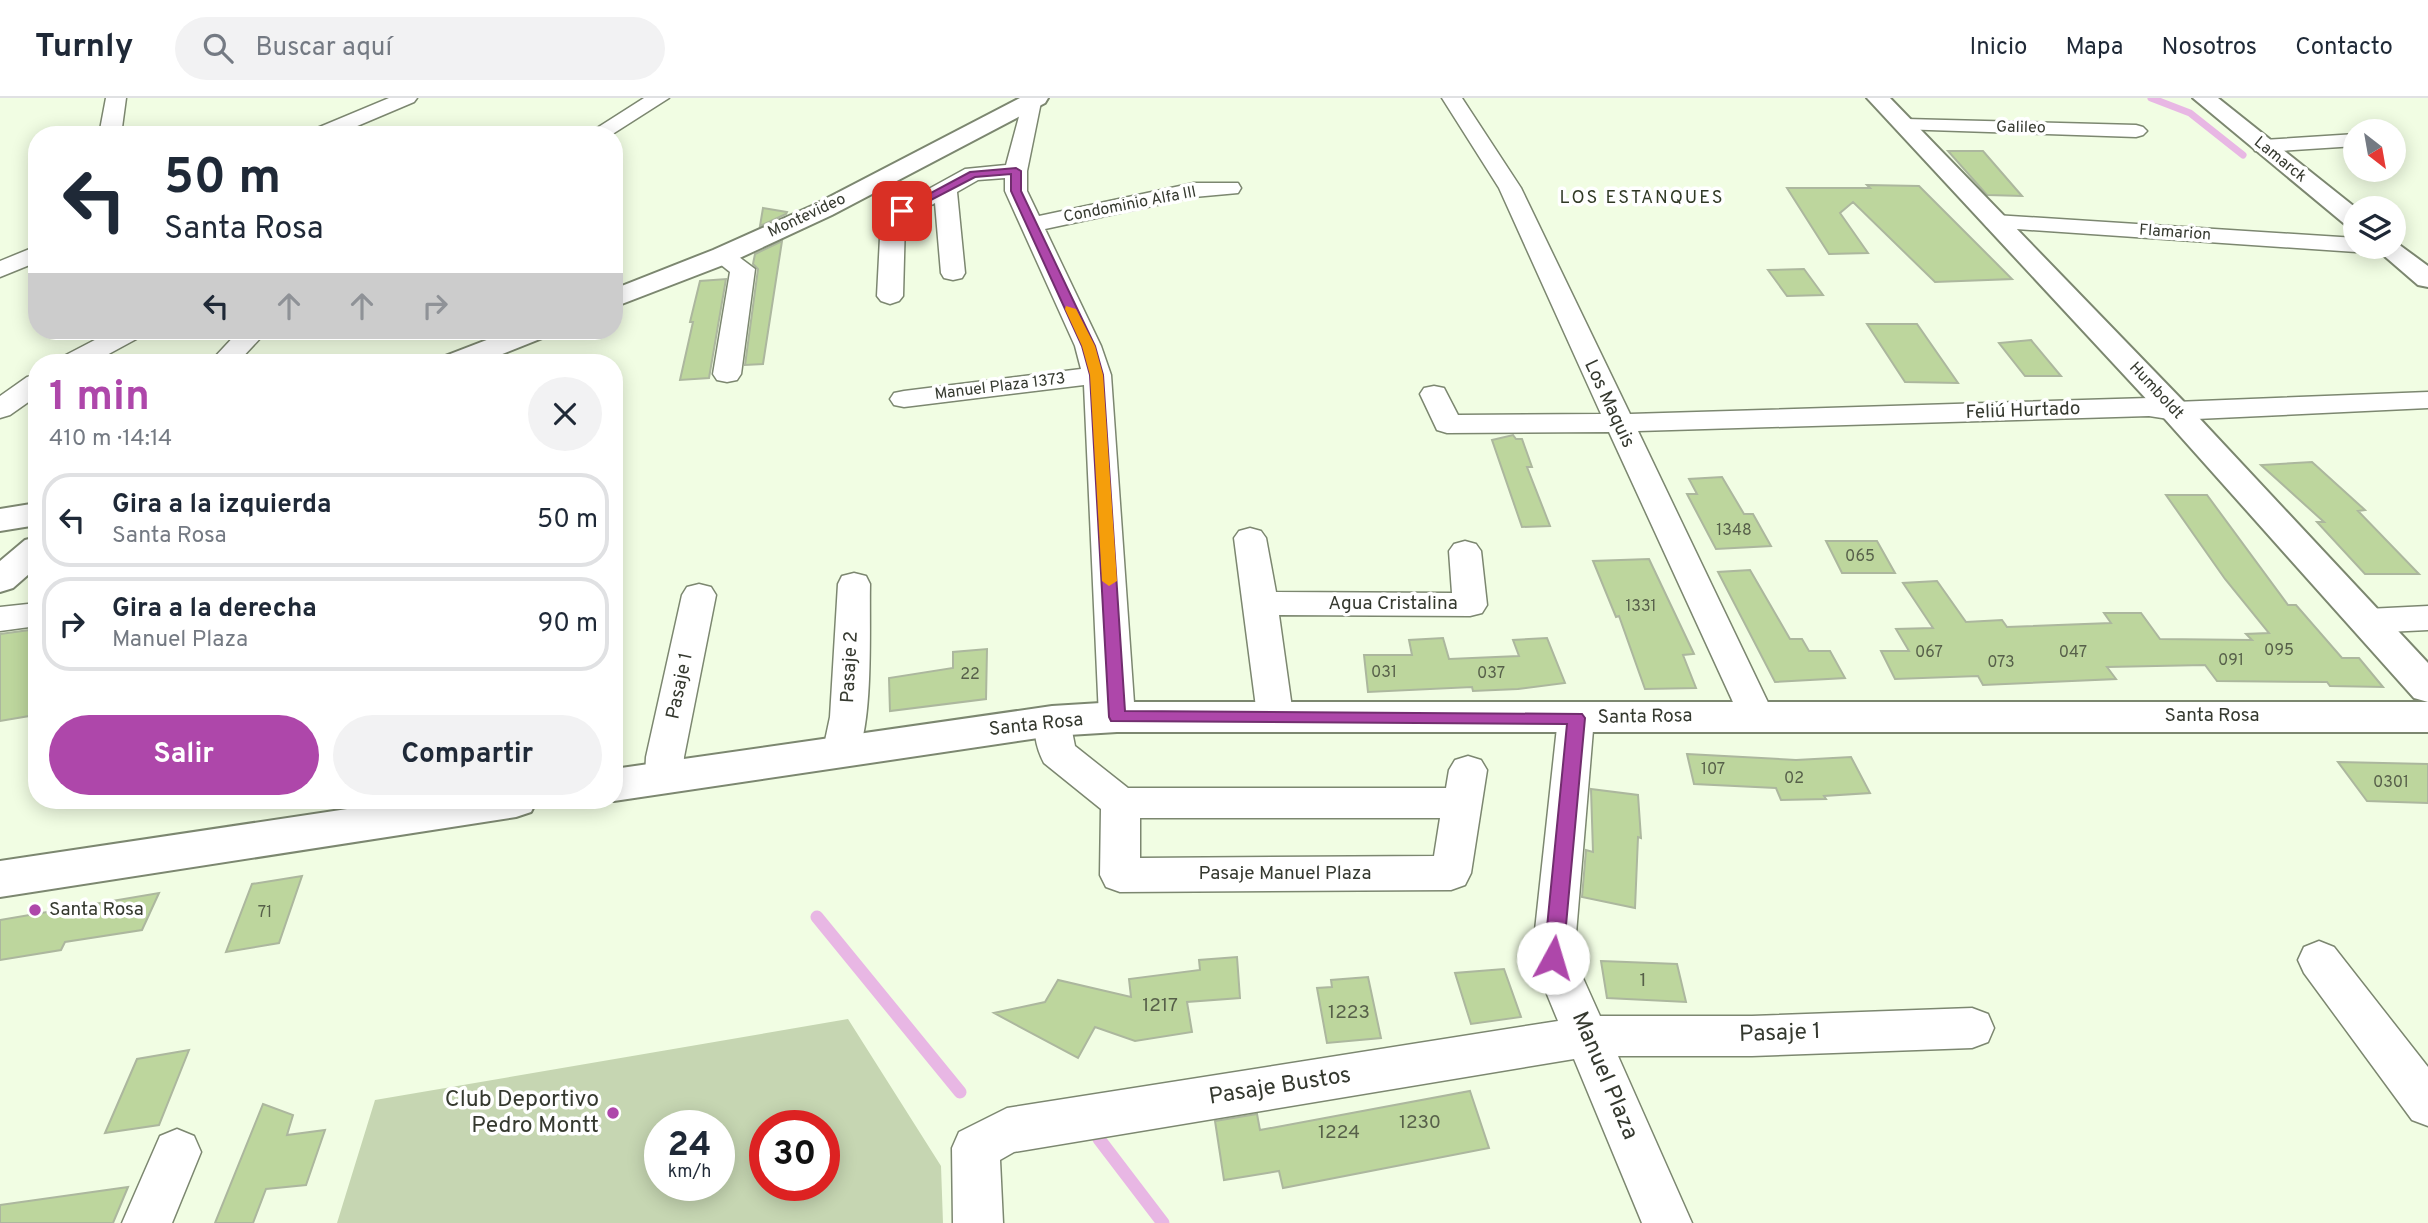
<!DOCTYPE html>
<html lang="es">
<meta charset="utf-8">
<style>
:root{--surface:#fff;--page:#f2f2f3;--text:#1f2937;--muted:#747a83;--line:#e0e1e3;--accent:#ae47aa}
body{margin:0;font-family:Overpass,sans-serif;background:var(--page);color:var(--text);height:100vh;display:flex;flex-direction:column;font-size:26px;white-space:nowrap}
*{box-sizing:border-box;margin:0}
p{font-size:23px;color:var(--muted)}
.icon{flex:none;width:38px;height:38px;fill:none;stroke:currentColor;stroke-width:2;stroke-linecap:round;stroke-linejoin:round}
.map{position:relative;flex:1;overflow:hidden}
.sheet{position:absolute;left:28px;top:256px;width:595px;height:455px;display:flex;flex-direction:column;background:var(--surface);border-radius:28px;box-shadow:0 4px 18px #0003}
.sheet>*{flex:none}
.guide{position:absolute;left:28px;top:28px;width:595px;height:214px;border-radius:28px;box-shadow:0 4px 18px #0003;background:#fff;color:var(--text);overflow:hidden}
.needle{width:46px;rotate:149deg}
.fabs{position:absolute;left:2343px;top:21px;display:grid;gap:14px}
.fabs a{display:grid;place-items:center;width:63px;height:63px;border-radius:50%;background:var(--surface);box-shadow:0 4px 18px #0003;font-size:35px}
.speed{position:absolute;left:644px;top:1012px;display:flex;gap:14px;font-size:35px;font-weight:700;text-align:center}
.speed>*{display:grid;place-content:center;width:91px;height:91px;border-radius:50%;background:var(--surface);box-shadow:0 4px 18px #0003;line-height:1}
.speed small{font-size:18px;font-weight:400}
.speed .limit{border:10px solid #d22;background:#fff;color:#111}
.pin{position:absolute;display:grid;place-items:center;width:60px;height:60px;color:#fff;margin:-30px;border-radius:14px;box-shadow:0 4px 10px #0006}
.me{position:absolute;width:77px;margin:-38px;rotate:6deg;stroke-linejoin:round;filter:drop-shadow(0 0 5px #0008)}
.turn{display:flex;align-items:center;gap:24px;height:147px;padding:0 21px;font-size:32px}
.turn .icon{width:91px;height:91px;stroke-width:2.5}
.turn b{display:block;font-size:49px;line-height:60px}
.lanes{display:flex;align-items:center;height:66px;padding:0 21px;background:#0003;justify-content:center;gap:35px;direction:ltr}
.lanes .off{opacity:.35}
.round{display:grid;place-items:center;flex:none;width:74px;height:74px;border-radius:37px;background:var(--page)}
.overview{display:flex;align-items:center;justify-content:space-between;height:119px;padding:0 21px}
h1{font-size:42px;font-weight:700;line-height:52px;color:var(--accent)}
.action{display:flex;gap:14px;margin-top:auto;padding:14px 21px}
.action a{flex:1;height:80px;border-radius:42px;background:var(--accent);color:#fff;font-size:28px;font-weight:700;line-height:80px;text-align:center}
.action a+a{background:var(--page);color:var(--text)}
ul{padding:0;list-style:none}
li{display:flex;align-items:center;gap:21px;height:94px;margin:0 14px 10px;padding:0 7px;border:4px solid var(--line);border-radius:28px}
li div{flex:1}
li b{display:block;font-size:26px}
li em{font-style:normal}
header{display:flex;align-items:center;gap:42px;box-sizing:border-box;height:98px;padding:0 35px;background:var(--surface);border-bottom:2px solid var(--line)}
header strong{font-size:33px}
nav{display:flex;gap:38px;margin-inline-start:auto;font-size:24px}
.search{width:490px;height:63px;background:var(--page);display:flex;align-items:center;gap:18px;box-sizing:border-box;padding:0 24px;border-radius:38px;color:var(--muted);font-size:26px}
.map>svg:first-child{display:block}
</style>
<header>
<strong>Turnly</strong>
<div class="search"><svg class="icon" aria-label="search" viewBox="0 0 24 24"><circle cx="10" cy="10" r="6"/><path d="M15 15l6 6"/></svg>Buscar aquí</div>
<nav><a>Inicio</a><a>Mapa</a><a>Nosotros</a><a>Contacto</a></nav>
</header>
<div class="map">
<svg width="2428" height="1125" viewBox="0 0 2428 1125">
<rect width="100%" height="100%" fill="#f1fde3"/>
<!-- green -->
<path fill="#c6d6b2" fill-rule="evenodd" d="M 848,921 L 941,1068 L 943,1125 L 337,1125 L 375,1002 ZM 660,1027 L 719,1027 L 719,1087 L 660,1087 ZM 765,1027 L 824,1027 L 824,1087 L 765,1087 Z"/>
<g fill="none" stroke-linecap="round" stroke-linejoin="round">
<!-- stream-far1 -->
<path stroke="#e8b7e4" stroke-width="7" d="M 2151,0 L 2190,15 L 2243,57"/>
<!-- stream -->
<path stroke="#e8b7e4" stroke-width="13" d="M 817,819 L 960,994
M 1099,1041 L 1163,1125"/>
</g>
<!-- building -->
<path fill="#bdd69d" stroke="#acb79e" stroke-width="2" d="M 1948,53 L 1983,53 L 2022,98 L 1987,97 Z
M 1867,87 L 1919,88 L 2012,181 L 1935,184 L 1853,104 L 1840,115 L 1868,155 L 1829,156 L 1787,90 L 1870,90 Z
M 763,110 L 787,114 L 786,116 L 760,128 Z
M 782,143 L 763,266 L 745,267 L 758,171 L 753,166 L 755,156 Z
M 1804,171 L 1823,197 L 1787,198 L 1768,172 Z
M 726,181 L 709,280 L 680,282 L 693,224 L 690,224 L 700,183 Z
M 1867,226 L 1917,226 L 1958,285 L 1905,284 Z
M 2031,242 L 2061,278 L 2025,278 L 1999,245 Z
M 1513,337 L 1516,341 L 1522,341 L 1532,369 L 1527,369 L 1550,428 L 1522,429 L 1492,342 Z
M 2312,364 L 2365,412 L 2358,413 L 2419,476 L 2365,476 L 2317,424 L 2324,424 L 2261,367 Z
M 1722,379 L 1744,416 L 1753,416 L 1771,448 L 1716,451 L 1687,396 L 1697,396 L 1689,381 Z
M 2166,397 L 2207,397 L 2288,507 L 2296,507 L 2342,560 L 2359,560 L 2383,589 L 2330,588 L 2327,584 L 2217,583 L 2205,567 L 2107,569 L 2116,581 L 1983,587 L 1978,578 L 1895,581 L 1881,553 L 1909,553 L 1896,531 L 1933,530 L 1903,485 L 1937,483 L 1966,524 L 2002,522 L 2007,529 L 2111,525 L 2104,515 L 2141,515 L 2160,541 L 2252,542 L 2246,536 L 2269,535 L 2225,481 Z
M 1826,443 L 1877,443 L 1895,475 L 1842,475 Z
M 1649,461 L 1694,556 L 1683,557 L 1696,590 L 1645,591 L 1619,518 L 1616,519 L 1593,463 Z
M 1750,472 L 1790,541 L 1802,541 L 1809,553 L 1830,553 L 1845,580 L 1775,584 L 1718,474 Z
M 37,531 L 37,603 L 29,618 L 0,623 L 0,536 Z
M 1443,540 L 1449,561 L 1519,558 L 1513,542 L 1547,540 L 1565,585 L 1518,591 L 1473,593 L 1472,589 L 1368,594 L 1364,557 L 1412,557 L 1409,542 Z
M 987,551 L 986,601 L 890,613 L 889,580 L 953,570 L 953,554 Z
M 1687,656 L 1796,662 L 1851,659 L 1870,695 L 1824,698 L 1826,701 L 1781,702 L 1776,690 L 1694,686 Z
M 2338,664 L 2428,666 L 2428,705 L 2367,703 Z
M 1591,691 L 1638,697 L 1641,740 L 1638,739 L 1635,810 L 1582,799 L 1586,752 L 1593,754 Z
M 302,778 L 279,845 L 226,854 L 252,786 Z
M 159,795 L 142,832 L 65,844 L 61,852 L 0,862 L 0,822 Z
M 1237,859 L 1240,900 L 1187,904 L 1192,934 L 1135,943 L 1095,929 L 1078,960 L 994,915 L 1045,904 L 1058,882 L 1131,899 L 1129,881 L 1200,872 L 1199,862 Z
M 1601,863 L 1677,866 L 1686,904 L 1607,900 Z
M 1504,871 L 1521,919 L 1471,926 L 1455,875 Z
M 1368,879 L 1381,940 L 1327,945 L 1317,890 L 1332,889 L 1331,882 Z
M 189,952 L 159,1027 L 105,1035 L 137,961 Z
M 1470,993 L 1489,1050 L 1283,1090 L 1279,1073 L 1224,1082 L 1215,1023 L 1257,1016 L 1260,1032 Z
M 263,1006 L 293,1017 L 287,1037 L 325,1032 L 306,1087 L 266,1091 L 253,1125 L 215,1125 Z
M 128,1089 L 113,1125 L 0,1125 L 0,1107 Z"/>
<g fill="none" stroke-linecap="round" stroke-linejoin="round">
<defs>
<path id="street" d="M 106,0 L 126,0 L 121,37 L 99,37 Z
M 389,0 L 417,0 L 414,4 L 336,37 L 307,37 L 310,33 Z
M 644,0 L 669,0 L 611,37 L 586,37 Z
M 1024,0 L 1038,0 L 1041,4 L 1027,73 L 1027,93 L 1039,118 L 1194,85 L 1238,85 L 1241,90 L 1238,95 L 1194,99 L 1045,131 L 1101,248 L 1111,277 L 1135,619 L 1130,629 L 1117,632 L 1104,629 L 1099,619 L 1084,287 L 904,309 L 894,307 L 890,301 L 894,295 L 904,293 L 1081,271 L 1075,248 L 1005,93 L 1005,80 L 978,82 L 957,94 L 965,175 L 962,180 L 953,182 L 944,180 L 941,175 L 935,105 L 905,122 L 903,198 L 899,203 L 890,206 L 881,203 L 877,198 L 881,120 L 885,115 L 965,71 L 1006,67 Z
M 1442,0 L 1462,0 L 1521,90 L 1630,316 L 2149,300 L 2175,304 L 2428,294 L 2428,310 L 2175,322 L 2149,318 L 1638,333 L 1774,617 L 1769,626 L 1756,630 L 1743,626 L 1609,334 L 1447,335 L 1437,332 L 1420,296 L 1424,290 L 1434,288 L 1444,290 L 1458,317 L 1601,316 L 1499,90 Z
M 1906,21 L 2136,27 L 2143,29 L 2147,33 L 2143,37 L 2136,39 L 1899,31 L 1896,27 L 1899,23 Z
M 2356,36 L 2356,48 L 2263,54 L 2255,53 L 2252,48 L 2255,43 L 2263,42 Z
M 1995,117 L 2356,140 L 2356,149 L 2367,149 L 2356,154 L 1987,129 L 1983,124 L 1987,119 Z
M 37,148 L 37,164 L 0,179 L 0,163 Z
M 722,151 L 731,153 L 755,171 L 741,276 L 737,282 L 727,284 L 717,282 L 713,276 L 730,174 L 710,158 L 713,153 Z
M 112,233 L 144,233 L 140,239 L 94,264 L 60,264 L 64,258 Z
M 239,233 L 267,233 L 238,264 L 210,264 Z
M 37,277 L 37,298 L 10,317 L 0,320 L 0,298 L 27,279 Z
M 1250,430 L 1261,433 L 1266,440 L 1276,494 L 1452,495 L 1449,453 L 1454,446 L 1465,443 L 1476,446 L 1481,453 L 1487,507 L 1482,515 L 1470,518 L 1279,517 L 1293,617 L 1288,626 L 1275,630 L 1262,626 L 1257,617 L 1234,440 L 1239,433 Z
M 854,475 L 866,478 L 870,486 C 869,528 874,628 855,662 L 842,666 L 829,662 L 823,652 L 830,619 L 838,486 L 842,478 Z
M 699,486 L 711,489 L 716,497 L 684,659 L 683,679 L 677,689 L 664,694 L 651,689 L 645,679 L 646,659 L 682,497 L 687,489 Z
M 37,505 L 37,528 L 0,533 L 0,509 Z
M 2428,508 L 2428,532 L 2367,535 L 2355,531 L 2350,523 L 2355,515 L 2367,511 Z
M 1576,607 L 1589,610 L 1594,620 L 1574,860 L 1600,918 L 1752,918 L 1972,910 L 1988,916 L 1994,930 L 1988,944 L 1972,950 L 1752,958 L 1618,958 L 1692,1125 L 1642,1125 L 1574,961 L 1014,1054 L 1000,1062 L 1003,1125 L 953,1125 L 952,1050 L 959,1034 L 1007,1010 L 1558,923 L 1532,860 L 1558,620 L 1563,610 Z
M 1052,609 L 1065,613 L 1070,623 L 1075,648 L 1128,690 L 1446,690 L 1449,672 L 1455,662 L 1468,658 L 1481,662 L 1487,672 L 1471,775 L 1465,787 L 1451,792 L 1120,794 L 1106,789 L 1100,777 L 1101,711 L 1044,665 C 1036,650 1031,629 1039,613 ZM 1140,720 L 1440,720 L 1434,758 L 1140,760 Z
M 2319,843 L 2334,849 L 2428,969 L 2428,1028 L 2412,1022 L 2304,875 L 2298,862 L 2304,849 Z
M 177,1031 L 194,1038 L 201,1054 L 172,1125 L 122,1125 L 160,1038 Z"/>
<path id="secondary" d="M 1020,0 L 1048,0 L 1045,5 L 832,117 L 731,164 L 614,209 L 614,191 L 713,152 L 814,107 Z
M 1867,0 L 1890,0 L 2186,306 L 2428,565 L 2428,604 L 2414,600 L 2164,320 Z
M 2193,0 L 2218,0 L 2356,110 L 2356,131 L 2347,128 Z
M 2394,143 L 2428,168 L 2428,189 L 2418,187 L 2374,149 L 2394,149 Z
M 510,233 L 549,233 L 545,239 L 482,264 L 441,264 L 445,258 Z
M 37,405 L 37,427 L 0,433 L 0,411 Z
M 37,439 L 37,469 L 13,490 L 0,494 L 0,463 L 25,442 Z
M 1117,604 L 2428,604 L 2428,634 L 1117,634 L 1052,638 L 614,703 L 609,702 L 614,702 L 614,671 L 1052,608 Z
M 407,702 L 537,702 L 531,714 L 516,719 L 0,799 L 0,763 Z"/>
</defs>
<!-- street casing -->
<use href="#street" stroke="#7c8770" stroke-width="3"/>
<!-- secondary casing -->
<use href="#secondary" stroke="#7c8770" stroke-width="4"/>
<!-- street -->
<use href="#street" fill="#fff" fill-rule="evenodd"/>
<!-- secondary -->
<use href="#secondary" fill="#fff" fill-rule="evenodd"/>
</g>
<!-- route -->
<path fill="#ae47aa" stroke="#712e6e" stroke-width="2" d="M 1016,70 L 1021,73 L 1021,93 L 1095,248 L 1103,277 L 1125,613 L 1582,616 L 1585,620 L 1563,860 L 1560,866 L 1553,869 L 1546,866 L 1544,860 L 1567,626 L 1111,623 L 1109,619 L 1090,277 L 1082,248 L 1011,93 L 1011,76 L 975,79 L 906,115 L 897,113 L 970,74 Z"/>
<!-- slow -->
<path fill="#f59e0b" d="M 1066,208 L 1076,211 L 1095,248 L 1103,277 L 1117,483 L 1109,488 L 1102,483 L 1090,277 L 1082,248 L 1065,211 Z"/>
<!-- markers -->
<g fill="#ae47aa" stroke="#fff" stroke-width="2.5">
<circle cx="35" cy="812" r="7"/>
<circle cx="613" cy="1015" r="7"/>
</g>
<g text-anchor="middle" dominant-baseline="central" stroke-width="7" stroke-linejoin="round" paint-order="stroke">
<!-- far-street labels -->
<g font-size="16" fill="#35392f" stroke="#fff">
<text transform="translate(2021 30) rotate(1)">Galileo</text>
<text transform="translate(2280 62) rotate(39)">Lamarck</text>
<text transform="translate(1130 107) rotate(-11)">Condominio Alfa III</text>
<text transform="translate(807 118) rotate(-25)">Montevideo</text>
<text transform="translate(2175 135) rotate(4)">Flamarion</text>
<text transform="translate(1000 289) rotate(-7)">Manuel Plaza 1373</text>
<text transform="translate(2156 293) rotate(47)">Humboldt</text>
</g>
<!-- number labels -->
<g font-size="16" fill="#57604a">
<text x="1734" y="433">1348</text>
<text x="1860" y="459">065</text>
<text x="1641" y="509">1331</text>
<text x="2279" y="553">095</text>
<text x="1929" y="555">067</text>
<text x="2073" y="555">047</text>
<text x="2231" y="563">091</text>
<text x="2001" y="565">073</text>
<text x="1384" y="575">031</text>
<text x="1491" y="576">037</text>
<text x="970" y="577">22</text>
<text x="1713" y="672">107</text>
<text x="1794" y="681">02</text>
<text x="2391" y="685">0301</text>
<text x="265" y="815">71</text>
</g>
<!-- far-neighbourhood labels -->
<g font-size="18" letter-spacing="2" fill="#303925" stroke="#fff">
<text x="1642" y="100">LOS ESTANQUES</text>
</g>
<!-- street labels -->
<g font-size="19" fill="#35392f" stroke="#fff">
<text transform="translate(1609 306) rotate(65)">Los Maquis</text>
<text transform="translate(2023 313) rotate(-2)">Feliú Hurtado</text>
<text x="1393" y="506">Agua Cristalina</text>
<text transform="translate(850 569) rotate(-87)">Pasaje 2</text>
<text transform="translate(680 588) rotate(-78)">Pasaje 1</text>
<text x="2212" y="618">Santa Rosa</text>
<text transform="translate(1645 619) rotate(-1)">Santa Rosa</text>
<text transform="translate(1036 627) rotate(-6)">Santa Rosa</text>
<text x="1285" y="776">Pasaje Manuel Plaza</text>
</g>
<!-- poi labels -->
<g font-size="19" fill="#35392f" stroke="#fff" text-anchor="start">
<text x="49" y="812">Santa Rosa</text>
</g>
<!-- near-number labels -->
<g font-size="19" fill="#57604a">
<text x="1643" y="883">1</text>
<text x="1160" y="908">1217</text>
<text x="1349" y="915">1223</text>
<text x="1420" y="1025">1230</text>
<text x="1339" y="1035">1224</text>
</g>
<!-- near-street labels -->
<g font-size="23" fill="#35392f" stroke="#fff">
<text transform="translate(1780 936) rotate(-2)">Pasaje 1</text>
<text transform="translate(1604 978) rotate(67)">Manuel Plaza</text>
<text transform="translate(1280 989) rotate(-9)">Pasaje Bustos</text>
</g>
<!-- near-poi labels -->
<g font-size="23" fill="#35392f" stroke="#fff" text-anchor="end">
<text x="599" y="1002">Club Deportivo<tspan x="599" dy="26">Pedro Montt</tspan></text>
</g>
</g>
</svg>
<div class="fabs">
<a><svg class="needle" viewBox="-14 -14 28 28"><path d="M0-13l5 13h-10z" fill="#e53935"/><path d="M0 13l5-13h-10z" fill="#747a83"/></svg></a>
<a><svg class="icon" aria-label="layers" viewBox="0 0 24 24"><path d="M12 4l9 5-9 5-9-5zM3 14l9 5 9-5"/></svg></a>
</div>
<div class="speed"><div>24<small>km/h</small></div><div class="limit">30</div></div>
<div class="pin" style="left:902px;top:113px;background:#d93025"><svg class="icon" aria-label="arrive" viewBox="0 0 24 24"><path d="M6 21V4h12l-3 4 3 4H6"/></svg></div>
<svg class="me" style="left:1553px;top:860px" viewBox="-20 -20 40 40"><circle r="19" fill="#fff"/><path d="M0-13L10 11 0 6-10 11z" fill="#ae47aa"/></svg>
<div class="guide">
<div class="turn"><svg class="icon" aria-label="left" viewBox="0 0 24 24"><path d="M17 20v-9H6M10 6l-5 5 5 5"/></svg><div><b>50 m</b>Santa Rosa</div></div>
<div class="lanes"><svg class="icon" aria-label="left" viewBox="0 0 24 24"><path d="M17 20v-9H6M10 6l-5 5 5 5"/></svg><svg class="icon off" aria-label="ahead" viewBox="0 0 24 24"><path d="M12 20V5M6 11l6-6 6 6"/></svg><svg class="icon off" aria-label="ahead" viewBox="0 0 24 24"><path d="M12 20V5M6 11l6-6 6 6"/></svg><svg class="icon off" aria-label="right" viewBox="0 0 24 24"><path d="M7 20v-9h11M14 6l5 5-5 5"/></svg></div>
</div>
<section class="sheet">
<div class="overview"><div><h1>1 min</h1><p>410 m · 14:14</p></div><a class="round"><svg class="icon" aria-label="close" viewBox="0 0 24 24"><path d="M6 6l12 12M18 6L6 18"/></svg></a></div>
<ul>
<li><svg class="icon" aria-label="left" viewBox="0 0 24 24"><path d="M17 20v-9H6M10 6l-5 5 5 5"/></svg><div><b>Gira a la izquierda</b><p>Santa Rosa</p></div><em>50 m</em></li>
<li><svg class="icon" aria-label="right" viewBox="0 0 24 24"><path d="M7 20v-9h11M14 6l5 5-5 5"/></svg><div><b>Gira a la derecha</b><p>Manuel Plaza</p></div><em>90 m</em></li>
</ul>
<div class="action"><a>Salir</a><a>Compartir</a></div>
</section>
</div>
